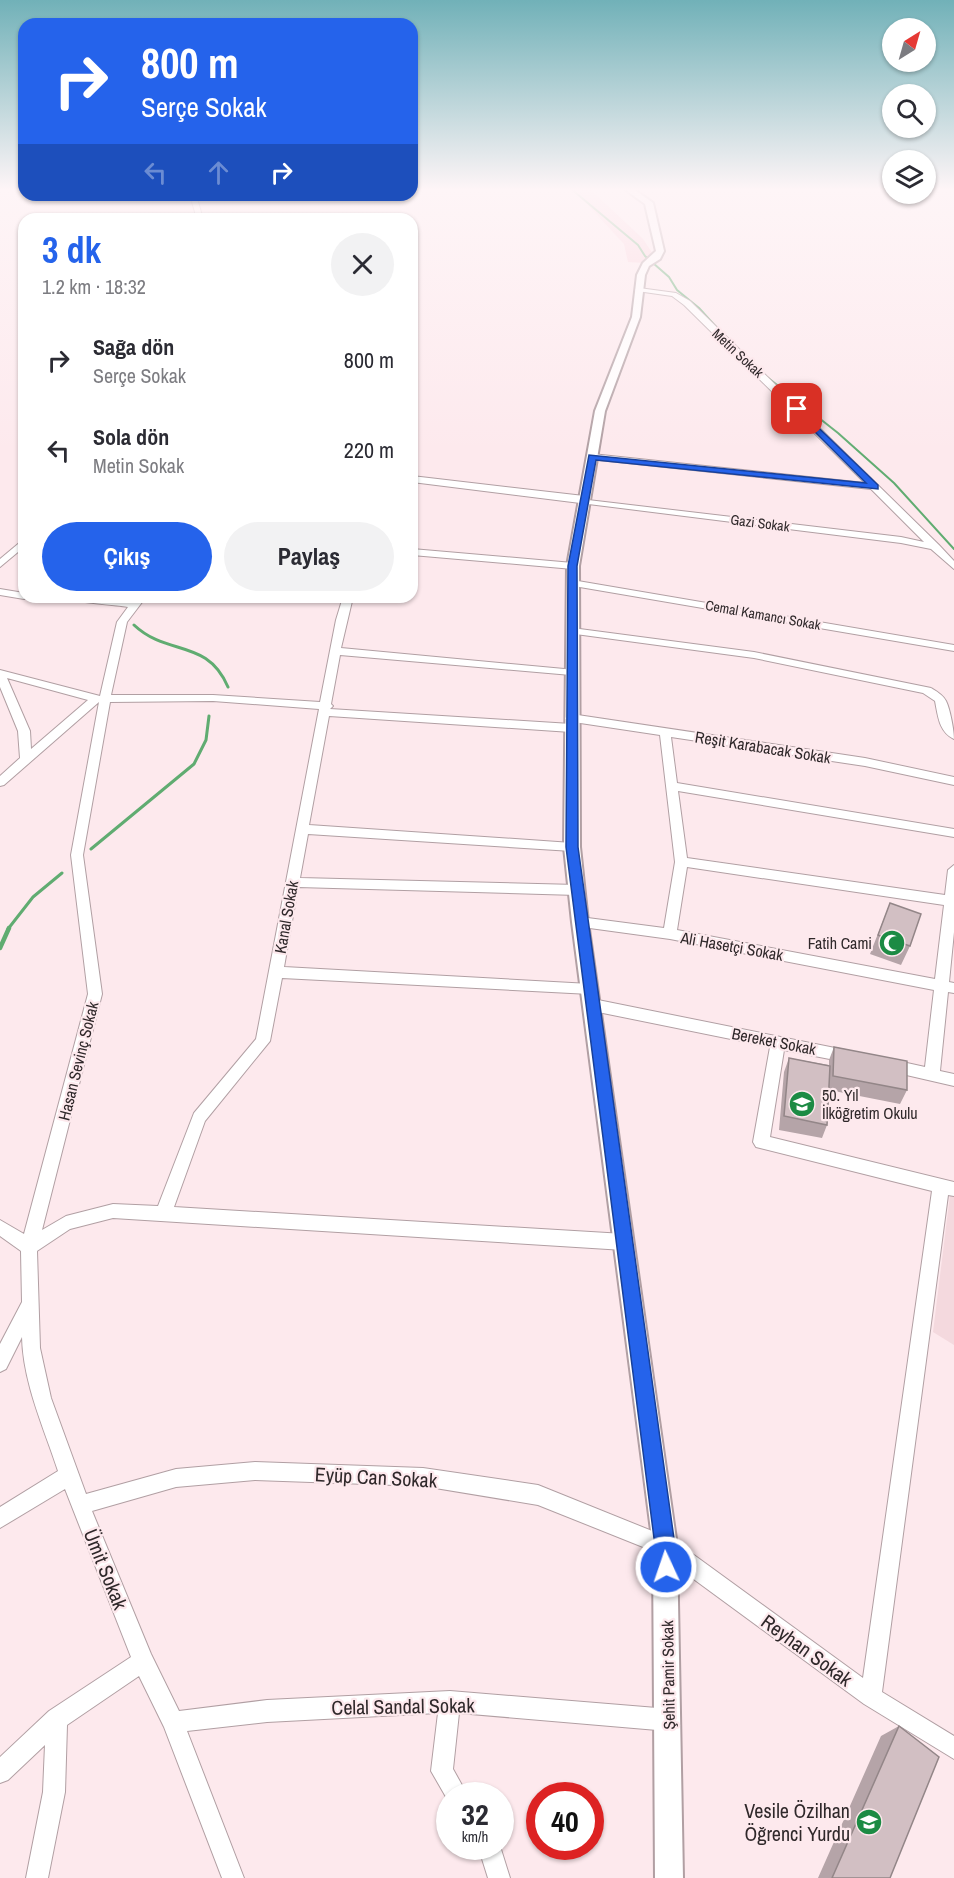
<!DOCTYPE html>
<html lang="tr">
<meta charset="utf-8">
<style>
:root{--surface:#fff;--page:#f2f2f3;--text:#2b2b33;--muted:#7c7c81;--accent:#2563eb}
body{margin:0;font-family:"Archivo Narrow",sans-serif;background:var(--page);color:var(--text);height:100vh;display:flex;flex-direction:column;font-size:22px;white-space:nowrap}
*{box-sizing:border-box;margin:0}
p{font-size:20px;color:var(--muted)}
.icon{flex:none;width:33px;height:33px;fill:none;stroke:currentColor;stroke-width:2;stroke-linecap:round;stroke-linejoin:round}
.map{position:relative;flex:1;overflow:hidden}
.drawer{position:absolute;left:18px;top:213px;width:400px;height:390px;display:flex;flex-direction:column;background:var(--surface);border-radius:18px;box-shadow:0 2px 4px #0004}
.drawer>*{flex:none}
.hud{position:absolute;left:18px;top:18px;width:400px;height:183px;border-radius:18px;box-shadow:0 2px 4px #0004;background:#2563eb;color:#fff;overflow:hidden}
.needle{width:39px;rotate:37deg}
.tools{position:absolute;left:882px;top:18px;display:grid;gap:12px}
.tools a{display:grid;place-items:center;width:54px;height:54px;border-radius:50%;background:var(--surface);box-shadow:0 2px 4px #0004;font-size:30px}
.speed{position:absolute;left:436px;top:1782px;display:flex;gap:12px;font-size:30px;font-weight:700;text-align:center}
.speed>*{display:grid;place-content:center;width:78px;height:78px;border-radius:50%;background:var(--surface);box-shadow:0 2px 4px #0004;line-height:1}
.speed small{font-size:15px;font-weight:400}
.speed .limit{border:9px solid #d22;background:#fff;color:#111}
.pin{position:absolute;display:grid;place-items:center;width:51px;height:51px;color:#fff;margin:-26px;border-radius:12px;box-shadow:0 3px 9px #0006}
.me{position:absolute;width:66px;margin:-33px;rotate:357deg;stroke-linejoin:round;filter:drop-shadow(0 0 4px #0008)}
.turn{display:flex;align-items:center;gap:21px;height:126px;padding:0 24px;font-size:27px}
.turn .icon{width:78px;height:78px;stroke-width:2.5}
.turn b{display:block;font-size:42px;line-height:51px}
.lanes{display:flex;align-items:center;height:57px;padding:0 24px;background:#0003;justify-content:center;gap:30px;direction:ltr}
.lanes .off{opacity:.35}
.round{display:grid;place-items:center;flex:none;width:63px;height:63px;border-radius:32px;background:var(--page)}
.headline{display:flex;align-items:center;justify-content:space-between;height:102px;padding:0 24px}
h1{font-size:36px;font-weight:700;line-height:45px;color:var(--accent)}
.action{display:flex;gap:12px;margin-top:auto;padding:12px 24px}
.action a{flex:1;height:69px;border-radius:36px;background:var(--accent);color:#fff;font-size:24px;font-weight:700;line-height:69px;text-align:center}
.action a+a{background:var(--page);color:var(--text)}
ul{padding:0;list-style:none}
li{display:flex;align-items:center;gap:18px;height:90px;padding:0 24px}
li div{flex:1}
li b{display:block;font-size:22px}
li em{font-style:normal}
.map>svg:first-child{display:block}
</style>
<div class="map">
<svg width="954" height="1878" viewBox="0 0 954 1878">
<rect width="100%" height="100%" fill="#fde9ed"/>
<!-- built -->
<path fill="#f4d9de" d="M 950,1195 L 954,1196 L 954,1345 L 933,1332 Z"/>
<!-- green -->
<path fill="#fad0da" d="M 572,188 L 589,188 L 643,239 L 653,254 L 644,263 L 628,262 L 624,244 Z"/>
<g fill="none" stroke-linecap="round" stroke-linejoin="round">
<!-- stream-far2 -->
<path stroke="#60ac71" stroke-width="2" d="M 570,188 L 638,245 L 645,256 L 669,277 L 677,290 L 699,308 L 727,339
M 767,377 L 838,433 L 894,483 L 954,549"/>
<!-- stream-far1 -->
<path stroke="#60ac71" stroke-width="3" d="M 134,625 C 168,657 207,638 228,687
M 91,849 L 194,764 L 206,740 L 209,716
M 8,929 L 33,897 L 62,873"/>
<!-- stream -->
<path stroke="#60ac71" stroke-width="4.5" d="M 0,948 L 9,928"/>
<defs>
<path id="minor" d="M 190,195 L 196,195 L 203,219 L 197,219 Z
M 639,288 L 676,293 L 690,301 L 939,545 L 954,561 L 954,569 L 931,549 L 901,543 L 412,482 L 412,476 L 584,496 L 588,500 L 901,537 L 924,542 L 871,489 L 589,459 L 589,455 L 592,454 L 865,483 L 684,305 L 672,296 L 637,291 L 635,290 Z
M 24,539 L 24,547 L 0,567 L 0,559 Z
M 412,549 L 573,563 L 578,566 L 573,569 L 412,555 Z
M 572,580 L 954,645 L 954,651 L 568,585 L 567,583 Z
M 0,589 L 24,593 L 24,597 L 28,597 L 24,599 L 0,595 Z
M 52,597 L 102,597 L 132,602 L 136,597 L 146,597 L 127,622 L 111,695 L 213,695 L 320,702 L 336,620 L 343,597 L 353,597 L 341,648 L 575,670 L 575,674 L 571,675 L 340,655 L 331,704 L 333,706 L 330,709 L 571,724 L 577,728 L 571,732 L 329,716 L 309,825 L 572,843 L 578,847 L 572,851 L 308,834 L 300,878 L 577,885 L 584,890 L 577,895 L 298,887 L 284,967 L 590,984 L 595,985 L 597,989 L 595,993 L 590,994 L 282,978 L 270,1041 L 205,1121 L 174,1207 L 624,1234 L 630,1237 L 632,1242 L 630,1247 L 624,1250 L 113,1218 L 70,1229 L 37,1251 L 40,1348 L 51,1398 L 86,1494 L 176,1469 L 255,1462 L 423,1468 L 538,1485 L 672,1539 L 863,1678 L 932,1191 L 756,1147 L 753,1142 L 770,1047 L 593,1011 L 588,1009 L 586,1005 L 588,1001 L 593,999 L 850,1051 L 855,1053 L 857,1057 L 855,1061 L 850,1063 L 784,1050 L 770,1137 L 954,1182 L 954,1196 L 948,1195 L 882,1692 L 954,1736 L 954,1759 L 864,1704 L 658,1553 L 538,1505 L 423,1486 L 255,1480 L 176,1487 L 92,1511 L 151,1654 L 179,1711 L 267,1700 L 450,1691 L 669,1709 L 677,1712 L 680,1720 L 677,1728 L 669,1731 L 459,1713 L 453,1769 L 468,1796 L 450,1796 L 450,1804 L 431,1771 L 438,1713 L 267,1722 L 187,1731 L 244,1878 L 222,1878 L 164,1727 L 139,1676 L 67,1725 L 65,1792 L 48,1878 L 26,1878 L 43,1792 L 45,1745 L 8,1780 L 0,1783 L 0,1757 L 49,1711 L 131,1657 L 65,1489 L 0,1528 L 0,1507 L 58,1471 C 44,1428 23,1383 22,1337 L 6,1369 L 0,1372 L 0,1344 L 22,1302 L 21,1251 L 0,1236 L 0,1220 L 24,1234 L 88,994 L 71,855 L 99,702 L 4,785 L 0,786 L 0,776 L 20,758 L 18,731 L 0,687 L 0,670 L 100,696 L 117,622 L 128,607 C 116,605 56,600 52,597 ZM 7,678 L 88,700 L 31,749 L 30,731 ZM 213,701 L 319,709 L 256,1039 L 194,1113 L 158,1206 L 113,1204 L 66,1216 L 42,1230 L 102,994 L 83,855 L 110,702 Z
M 572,628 L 754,652 L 931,688 C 936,691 943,695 946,701 C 950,709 954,730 954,739 C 939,732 938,716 935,701 L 923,693 L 754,658 L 568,633 L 567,631 Z
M 571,714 L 865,758 L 954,777 L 954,785 L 865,766 L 671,737 L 677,783 L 954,829 L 954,837 L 678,791 L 687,858 L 945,895 L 948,870 L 954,865 L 954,932 L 949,982 L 954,983 L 954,993 L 948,992 L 940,1071 L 954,1074 L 954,1086 L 889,1071 L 884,1069 L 882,1065 L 884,1061 L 889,1059 L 925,1067 L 934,990 L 670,939 L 575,926 L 573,922 L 580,917 L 664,928 L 675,862 L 660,735 L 567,721 L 565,718 ZM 687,867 L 944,905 L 935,979 L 677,930 Z
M 478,1846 L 500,1846 L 510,1878 L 488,1878 Z"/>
<path id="tertiary" d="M 623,188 L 632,188 L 653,203 L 664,251 L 660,259 L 649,266 L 645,275 L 640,317 L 605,411 L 579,566 L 580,847 L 588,922 L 677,1546 L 683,1878 L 655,1878 L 653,1546 L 572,922 L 564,847 L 567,566 L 595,411 L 632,317 L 637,275 L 643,263 L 656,251 L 645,204 Z"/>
</defs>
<!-- minor casing -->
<use href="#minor" stroke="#b19fa3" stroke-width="2"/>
<!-- tertiary casing -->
<use href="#tertiary" stroke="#b19fa3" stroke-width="4"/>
<!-- minor -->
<use href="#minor" fill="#fff" fill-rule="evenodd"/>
<!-- tertiary -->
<use href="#tertiary" fill="#fff" fill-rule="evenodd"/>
</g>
<!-- wall -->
<path fill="#b5a4a8" d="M 890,903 L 910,946 L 901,965 L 870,954 Z
M 834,1047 L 907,1090 L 900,1104 L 829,1090 L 827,1125 L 822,1138 L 779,1130 L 784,1072 L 789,1058 L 829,1065 L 829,1060 Z
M 899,1726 L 890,1878 L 818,1878 L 881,1736 Z"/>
<!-- building -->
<path fill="#d2bfc3" stroke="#938688" stroke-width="1.5" d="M 890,903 L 921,914 L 910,946 L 878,935 Z
M 834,1047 L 907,1061 L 907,1090 L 833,1076 Z
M 789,1058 L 830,1066 L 827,1125 L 784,1116 Z
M 899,1726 L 939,1757 L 890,1878 L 832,1878 Z"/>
<!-- sky -->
<linearGradient id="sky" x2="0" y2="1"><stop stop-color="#71b1b8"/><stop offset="0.42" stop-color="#fef5f7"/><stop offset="1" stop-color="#fef5f7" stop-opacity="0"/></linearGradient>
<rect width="954" height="451" fill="url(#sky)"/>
<!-- route -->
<path fill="#2563eb" stroke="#184099" stroke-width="1.5" d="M 797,407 L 878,485 L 878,489 L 596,460 L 577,566 L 578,847 L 675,1546 L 676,1567 L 673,1574 L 666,1577 L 658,1574 L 656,1567 L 655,1546 L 566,847 L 568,566 L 589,455 L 866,483 L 792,409 Z"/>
<!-- icons -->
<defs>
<symbol id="mosque-disc" viewBox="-11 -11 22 22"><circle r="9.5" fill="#1c8b44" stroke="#fde9ed"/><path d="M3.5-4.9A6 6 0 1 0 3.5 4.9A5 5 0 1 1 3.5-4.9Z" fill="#fff"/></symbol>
<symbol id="school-disc" viewBox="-11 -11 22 22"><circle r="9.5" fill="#1c8b44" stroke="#fde9ed"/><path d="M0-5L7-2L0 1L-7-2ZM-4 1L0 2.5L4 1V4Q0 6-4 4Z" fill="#fff"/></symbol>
</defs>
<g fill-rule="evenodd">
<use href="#mosque-disc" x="877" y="928" width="30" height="30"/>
<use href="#school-disc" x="787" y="1089" width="30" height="30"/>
<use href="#school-disc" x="854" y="1807" width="30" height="30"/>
</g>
<g text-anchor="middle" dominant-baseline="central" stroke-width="4.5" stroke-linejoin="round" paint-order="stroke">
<!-- far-street labels -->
<g font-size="14" fill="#2f282a" stroke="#fde9ed">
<text transform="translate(738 353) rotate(43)">Metin Sokak</text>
<text transform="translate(760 523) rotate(7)">Gazi Sokak</text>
<text transform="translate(763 615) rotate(10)">Cemal Kamancı Sokak</text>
</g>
<!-- street labels -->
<g font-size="16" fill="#2f282a" stroke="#fde9ed">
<text transform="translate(763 747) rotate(9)">Reşit Karabacak Sokak</text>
<text transform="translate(286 917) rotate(-80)">Kanal Sokak</text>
<text transform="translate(732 946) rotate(10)">Ali Hasetçi Sokak</text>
<text transform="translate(774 1041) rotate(11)">Bereket Sokak</text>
<text transform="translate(78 1061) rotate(-76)">Hasan Sevinç Sokak</text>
<text transform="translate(668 1675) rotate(-91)">Şehit Pamir Sokak</text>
</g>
<!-- poi labels -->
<g font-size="16" fill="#2f282a" stroke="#fde9ed" text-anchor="end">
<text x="872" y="943">Fatih Cami</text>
<text x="822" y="1095" text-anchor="start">50. Yıl<tspan x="822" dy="18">İlköğretim Okulu</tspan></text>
</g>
<!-- near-street labels -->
<g font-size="20" fill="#2f282a" stroke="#fde9ed">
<text transform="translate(376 1477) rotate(3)">Eyüp Can Sokak</text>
<text transform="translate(106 1569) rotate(68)">Ümit Sokak</text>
<text transform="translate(807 1650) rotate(36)">Reyhan Sokak</text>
<text transform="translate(403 1706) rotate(-1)">Celal Sandal Sokak</text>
</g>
<!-- near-poi labels -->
<g font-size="20" fill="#2f282a" stroke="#fde9ed" text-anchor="end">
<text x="850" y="1810">Vesile Özilhan<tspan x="850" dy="23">Öğrenci Yurdu</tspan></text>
</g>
</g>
</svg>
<div class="tools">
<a><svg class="needle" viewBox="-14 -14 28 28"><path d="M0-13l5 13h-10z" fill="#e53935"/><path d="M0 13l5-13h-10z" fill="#7c7c81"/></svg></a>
<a><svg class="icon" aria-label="search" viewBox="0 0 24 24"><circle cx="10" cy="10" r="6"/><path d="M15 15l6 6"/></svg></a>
<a><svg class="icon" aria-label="layers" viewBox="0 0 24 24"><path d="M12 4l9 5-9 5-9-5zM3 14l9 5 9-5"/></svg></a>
</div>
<div class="speed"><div>32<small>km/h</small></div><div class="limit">40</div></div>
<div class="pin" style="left:797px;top:409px;background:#d93025"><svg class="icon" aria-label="arrive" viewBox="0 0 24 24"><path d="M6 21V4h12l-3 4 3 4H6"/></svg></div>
<svg class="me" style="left:666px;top:1567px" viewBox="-20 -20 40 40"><circle r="17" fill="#2563eb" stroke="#fff" stroke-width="3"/><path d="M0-11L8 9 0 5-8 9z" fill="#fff"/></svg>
<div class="hud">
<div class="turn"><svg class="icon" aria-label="right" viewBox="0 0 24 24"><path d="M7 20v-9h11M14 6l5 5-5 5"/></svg><div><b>800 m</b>Serçe Sokak</div></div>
<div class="lanes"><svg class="icon off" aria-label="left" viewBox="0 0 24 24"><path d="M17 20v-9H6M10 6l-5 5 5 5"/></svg><svg class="icon off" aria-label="ahead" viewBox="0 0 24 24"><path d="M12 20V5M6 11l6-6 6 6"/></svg><svg class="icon" aria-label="right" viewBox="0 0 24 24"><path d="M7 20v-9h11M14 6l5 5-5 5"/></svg></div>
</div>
<section class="drawer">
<div class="headline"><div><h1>3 dk</h1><p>1.2 km · 18:32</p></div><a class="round"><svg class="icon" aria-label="close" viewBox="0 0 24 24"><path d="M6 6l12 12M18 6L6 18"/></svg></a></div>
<ul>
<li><svg class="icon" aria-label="right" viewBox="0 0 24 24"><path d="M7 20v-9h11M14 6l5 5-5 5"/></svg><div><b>Sağa dön</b><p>Serçe Sokak</p></div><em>800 m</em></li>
<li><svg class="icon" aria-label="left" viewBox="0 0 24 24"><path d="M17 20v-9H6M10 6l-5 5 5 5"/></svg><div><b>Sola dön</b><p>Metin Sokak</p></div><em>220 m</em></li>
</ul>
<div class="action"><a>Çıkış</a><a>Paylaş</a></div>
</section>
</div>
